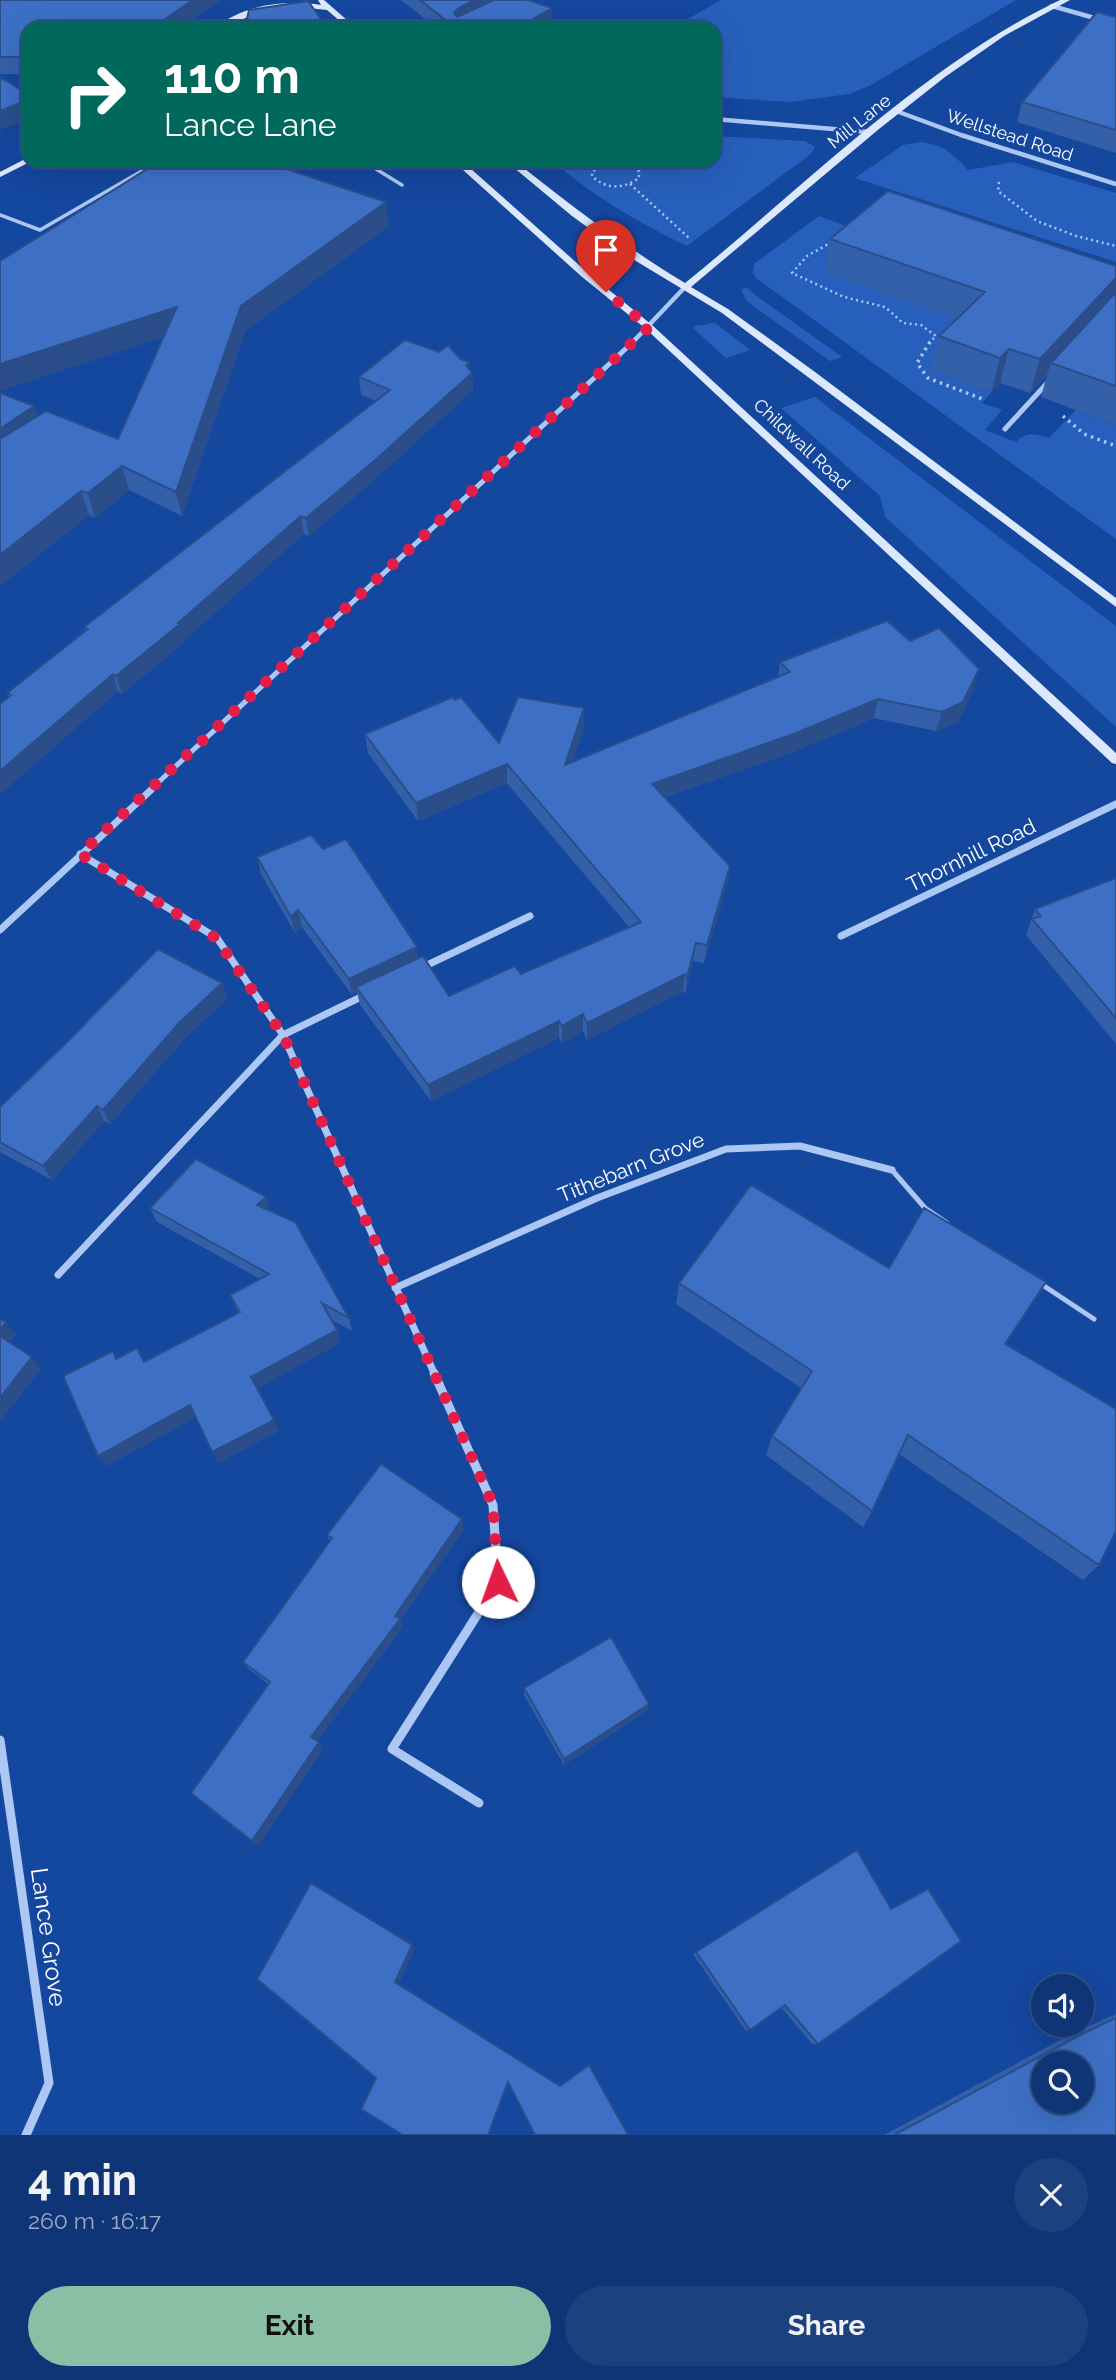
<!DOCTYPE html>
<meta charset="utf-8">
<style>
:root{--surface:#0f3576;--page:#1d407e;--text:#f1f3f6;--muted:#9babc5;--line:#2f5088;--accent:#8abfa5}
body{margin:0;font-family:Raleway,sans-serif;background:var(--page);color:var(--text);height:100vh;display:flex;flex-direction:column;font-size:26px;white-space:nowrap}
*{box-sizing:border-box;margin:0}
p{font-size:23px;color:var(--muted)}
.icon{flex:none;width:38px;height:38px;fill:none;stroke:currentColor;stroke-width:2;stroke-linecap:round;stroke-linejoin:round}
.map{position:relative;height:2135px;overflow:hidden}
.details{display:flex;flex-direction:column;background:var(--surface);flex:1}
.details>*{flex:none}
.banner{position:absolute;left:21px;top:21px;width:700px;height:147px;border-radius:21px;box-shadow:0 7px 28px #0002,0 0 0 2px var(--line);background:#00695c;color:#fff;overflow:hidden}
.tools{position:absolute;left:1031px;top:1974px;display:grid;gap:14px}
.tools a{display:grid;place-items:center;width:63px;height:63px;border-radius:50%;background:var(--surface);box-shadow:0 7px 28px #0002,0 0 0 2px var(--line);font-size:35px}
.pin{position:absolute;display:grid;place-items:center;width:60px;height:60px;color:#fff;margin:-72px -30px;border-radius:50% 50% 50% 0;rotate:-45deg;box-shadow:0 0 7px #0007}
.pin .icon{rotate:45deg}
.me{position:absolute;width:77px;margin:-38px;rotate:357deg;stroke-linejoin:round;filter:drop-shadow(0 0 5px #0008)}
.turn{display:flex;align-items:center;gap:24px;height:147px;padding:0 28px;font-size:32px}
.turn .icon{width:91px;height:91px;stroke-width:2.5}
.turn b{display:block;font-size:49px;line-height:60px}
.round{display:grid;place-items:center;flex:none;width:74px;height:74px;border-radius:37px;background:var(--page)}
.head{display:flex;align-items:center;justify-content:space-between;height:119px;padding:0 28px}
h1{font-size:42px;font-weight:700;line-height:52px}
.primary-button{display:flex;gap:14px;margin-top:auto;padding:14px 28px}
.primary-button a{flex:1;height:80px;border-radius:42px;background:var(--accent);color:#111;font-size:28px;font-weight:700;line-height:80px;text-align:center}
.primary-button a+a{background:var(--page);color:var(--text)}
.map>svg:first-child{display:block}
</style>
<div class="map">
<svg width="1116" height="2135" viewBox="0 0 1116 2135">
<rect width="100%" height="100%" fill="#14479e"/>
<!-- green -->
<path fill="#2760bc" d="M 721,0 L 1016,0 L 869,86 L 849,94 L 790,102 L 714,97 L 714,28 L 672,28 Z
M 714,136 L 805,141 L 815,147 L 811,154 L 687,246 C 639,223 593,196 552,161 L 714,161 Z
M 921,142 C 944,145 953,154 968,170 L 1013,162 L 1116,193 L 1116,262 L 855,178 L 903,145 Z
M 819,216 L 870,235 L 977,326 L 932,370 L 991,393 L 982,403 L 1002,410 L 985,430 L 1016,442 C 1026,432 1035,433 1049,438 L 1076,410 L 1116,425 L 1116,539 L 756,278 L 753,272 L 754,264 Z
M 747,288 L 755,295 L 842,357 L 830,361 L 756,308 L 747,301 L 741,289 Z
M 710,323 L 715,323 L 750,350 L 726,358 L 693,328 L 697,325 L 701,326 Z
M 815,397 L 1116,626 L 1116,727 L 885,517 L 880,496 L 781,408 Z"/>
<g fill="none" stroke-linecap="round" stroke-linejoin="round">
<!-- path-far1 -->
<path stroke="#acc7f4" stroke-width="2.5" stroke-dasharray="2 3.5" stroke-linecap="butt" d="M 606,163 L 624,164 L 639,171 L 639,178 C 624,189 606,190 592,176 L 592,172 Z
M 572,164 L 595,168
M 636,167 L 657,161
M 999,182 L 998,191 L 1037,221 L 1076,236 L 1116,246
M 630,184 L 689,238
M 832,242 L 807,256 L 792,273 L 844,297 L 885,307 L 903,323 L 921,325 L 936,336 L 928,344"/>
<!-- path -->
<path stroke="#acc7f4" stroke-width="3.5" stroke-dasharray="2.5 4.5" stroke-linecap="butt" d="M 930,342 L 917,363 L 928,378 L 985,400
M 1063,416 L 1084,434 L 1116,446"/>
<!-- lane-far1 -->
<path stroke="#acc7f4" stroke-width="3.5" d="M 363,161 L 402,185
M 0,215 L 40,230 L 159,161"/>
<!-- lane -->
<path stroke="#acc7f4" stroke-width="5" d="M 892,1170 L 925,1208 L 947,1223
M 1038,1282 L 1094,1319"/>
<!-- street-far3 -->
<path stroke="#acc7f4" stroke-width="4.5" d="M 1052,6 L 1116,24
M 896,111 L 961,135 L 1116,184
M 714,119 L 869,132
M 631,344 L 686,286"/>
<!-- street-far2 -->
<path stroke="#acc7f4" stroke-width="5" d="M 1005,429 L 1050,380
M 149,791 L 633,342"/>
<!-- street-far1 -->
<path stroke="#acc7f4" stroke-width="7" d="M 80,854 L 217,938 L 283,1035 L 435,1375
M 0,930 L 151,790
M 841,936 L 1116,804
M 423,967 L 530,916
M 58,1275 L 283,1035 L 365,995
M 395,1288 L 597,1198 L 726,1149 L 800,1146 L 892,1170"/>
<!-- street -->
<path stroke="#acc7f4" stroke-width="9" d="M 434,1373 L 493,1505 L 498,1582 L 392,1749 L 479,1803
M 0,1740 L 49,2083 L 26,2135"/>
<!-- secondary -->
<path fill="#dce8fd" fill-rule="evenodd" d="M 318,0 L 324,0 L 356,28 L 348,28 L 327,10 L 299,7 L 260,11 L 224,28 L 215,28 C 244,4 285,0 321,5 Z
M 1060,0 L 1070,0 L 1004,36 L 945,77 L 879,129 L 691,287 L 728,309 L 815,372 L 1116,598 L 1116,607 L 722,313 L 626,255 L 572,216 L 506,161 L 515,161 C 570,205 624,246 685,283 C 804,187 922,66 1060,0 Z
M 25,159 L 32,161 L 0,177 L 0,172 Z
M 453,161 L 462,161 L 587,272 L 652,325 L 1116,753 L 1116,764 L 1112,763 L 646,329 L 581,276 Z"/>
</g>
<!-- wall -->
<path fill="#3460a9" d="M 0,0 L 221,0 L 180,28 L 28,28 L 28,74 L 0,74 Z
M 401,0 L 528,0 L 552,23 L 544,28 L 437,28 Z
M 1116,17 L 1116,153 L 1017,122 L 1022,102 Z
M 389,226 L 245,331 L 182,516 L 129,490 L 95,518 L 89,515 L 0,586 L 34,406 L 37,416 L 118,439 L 163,337 Z
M 830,239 L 1116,266 L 1116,425 L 1041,397 L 1047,375 L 1030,393 L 1000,383 L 991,393 L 931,370 L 939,336 L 957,319 L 825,272 Z
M 469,370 L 472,373 L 473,390 L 375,479 L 309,536 L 304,534 L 184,640 L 184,642 L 122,694 L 118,691 L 0,794 L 0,704 L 8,697 L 7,693 L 85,631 L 84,627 L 376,401 L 361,395 L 359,377 Z
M 910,641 L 974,688 L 958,722 L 936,731 L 874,718 L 793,752 L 665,797 L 730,866 L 727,885 L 704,963 L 693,961 L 685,994 L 683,991 L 587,1040 L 583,1031 L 562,1043 L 559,1038 L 431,1101 L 360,1005 L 357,992 L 352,995 L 302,927 L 295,933 L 261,874 L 257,857 L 417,947 L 418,958 L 449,996 L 521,974 L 629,927 L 507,783 L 418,821 L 368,753 L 365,734 L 455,700 L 499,743 L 584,708 L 584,728 L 572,762 L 778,677 L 780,662 Z
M 1116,878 L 1116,1044 L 1026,935 L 1035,909 Z
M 222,983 L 227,999 L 185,1038 L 110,1124 L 104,1121 L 52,1180 L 0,1152 L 0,1107 Z
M 150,1208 L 271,1210 L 349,1318 L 352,1331 L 330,1319 L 337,1330 L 340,1343 L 257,1388 L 279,1431 L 218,1463 L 196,1417 L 106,1466 L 113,1351 L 117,1358 L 145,1361 L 238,1313 L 230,1295 L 260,1279 L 157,1222 Z
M 889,1268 L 1046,1282 L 1005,1345 L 1099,1565 L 1083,1580 L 899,1454 L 872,1511 L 863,1527 L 766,1455 L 772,1436 L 801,1388 L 676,1304 L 679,1283 Z
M 464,1529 L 400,1621 L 403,1627 L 317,1741 L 323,1749 L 258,1846 L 268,1684 L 249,1669 L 243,1662 L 330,1542 L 327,1535 Z
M 524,1688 L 649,1704 L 647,1711 L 564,1765 L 524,1695 Z
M 857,1850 L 818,2044 L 812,2044 L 781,2007 L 750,2030 L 746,2031 L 693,1954 Z
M 1116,2014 L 1116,2135 L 884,2135 L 1071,2034 Z"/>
<!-- shaded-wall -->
<path fill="#2b4e8a" d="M 193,0 L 221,0 L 180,28 L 147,28 Z
M 474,0 L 495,0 L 457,24 L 455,28 L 454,13 L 457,9 Z
M 552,8 L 552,23 L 544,28 L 517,28 Z
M 28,100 L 28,119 L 0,130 L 0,111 Z
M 386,202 L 389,226 L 245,331 L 182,516 L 176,492 L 241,306 Z
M 1116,278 L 1116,296 L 1051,363 L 1047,375 L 1030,393 L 1040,359 Z
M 177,307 L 182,331 L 0,391 L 0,364 Z
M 1009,349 L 1000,383 L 991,393 L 1000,358 Z
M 469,362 L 470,375 L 472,373 L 473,390 L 375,479 L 309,536 L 306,518 Z
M 34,406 L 42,430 L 0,459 L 0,429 Z
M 122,466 L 129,490 L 95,518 L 88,493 Z
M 81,491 L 89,515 L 0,586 L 0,555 Z
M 301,516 L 304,534 L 184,640 L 184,642 L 122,694 L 116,676 Z
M 979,669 L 974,688 L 958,722 L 936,731 L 942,712 Z
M 113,674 L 118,691 L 0,794 L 0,771 Z
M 878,699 L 874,718 L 793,752 L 650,802 L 652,784 Z
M 584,708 L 584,728 L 565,784 L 565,765 Z
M 507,764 L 507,783 L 418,821 L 416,803 Z
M 730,866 L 727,885 L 704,963 L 707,945 Z
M 298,910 L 302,927 L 295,933 L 291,917 Z
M 696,943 L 693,961 L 685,994 L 687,977 Z
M 417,947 L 419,963 L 356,987 L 357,992 L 352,995 L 349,979 Z
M 685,974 L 683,991 L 587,1040 L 587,1023 Z
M 222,983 L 227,999 L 185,1038 L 110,1124 L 103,1110 L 179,1023 Z
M 583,1014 L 583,1031 L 562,1043 L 562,1026 Z
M 559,1021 L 559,1038 L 431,1101 L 428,1085 Z
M 97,1106 L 104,1121 L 52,1180 L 43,1166 Z
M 266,1197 L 271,1210 L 262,1219 L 257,1205 Z
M 6,1322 L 16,1335 L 7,1346 L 0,1337 L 0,1330 Z
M 337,1330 L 340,1343 L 257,1389 L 251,1377 Z
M 32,1357 L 41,1369 L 0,1422 L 0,1398 Z
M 190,1405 L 197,1417 L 106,1466 L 98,1456 Z
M 274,1420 L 279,1431 L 218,1463 L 212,1452 Z
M 462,1519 L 464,1529 L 400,1621 L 403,1627 L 316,1743 L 311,1737 Z
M 649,1704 L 647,1711 L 564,1765 L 564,1759 Z
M 319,1742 L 323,1749 L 258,1846 L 252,1841 Z
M 412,1945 L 415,1948 L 399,1984 L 395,1982 Z
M 509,2081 L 489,2135 L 488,2135 L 508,2082 Z"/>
<!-- building -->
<path fill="#3d70c5" stroke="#2b4e8a" stroke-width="2" fill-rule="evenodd" d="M 0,0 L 193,0 L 159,23 L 147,28 L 28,28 L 28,57 L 0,57 Z
M 420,0 L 474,0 L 457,9 L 454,13 L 457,17 L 494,0 L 528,0 L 552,8 L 517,28 L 459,28 L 453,26 Z
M 308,1 L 326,26 L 325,28 L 245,28 L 249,10 Z
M 1097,12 L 1116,17 L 1116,130 L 1022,102 Z
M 0,78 L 5,80 L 21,90 L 28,88 L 28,100 L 0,111 Z
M 160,161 L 263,161 L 386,202 L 241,306 L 176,492 L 122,466 L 88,493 L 81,491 L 0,555 L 0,439 L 46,411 L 118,439 L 177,307 L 0,364 L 0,261 Z
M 888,191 L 1116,266 L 1116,278 L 1040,359 L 1009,349 L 1000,358 L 939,336 L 985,292 L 830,239 Z
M 1116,292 L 1116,386 L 1051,363 Z
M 405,340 L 439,352 L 448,345 L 460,359 L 469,362 L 466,365 L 472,373 L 373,462 L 306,518 L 301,516 L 178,623 L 180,624 L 116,676 L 113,674 L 0,771 L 0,704 L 11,695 L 7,693 L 88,629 L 84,627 L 390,390 L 359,377 Z
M 0,393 L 34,406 L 0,429 Z
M 887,621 L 910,641 L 939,628 L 979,669 L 963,702 L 942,712 L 878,699 L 796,733 L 652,784 L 730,866 L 707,945 L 696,943 L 687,977 L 685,974 L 587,1023 L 583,1014 L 562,1026 L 559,1021 L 428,1085 L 356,987 L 423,956 L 449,996 L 515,966 L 521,974 L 641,922 L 507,764 L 416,803 L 365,734 L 453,697 L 455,700 L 461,697 L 499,743 L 518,697 L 584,708 L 565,765 L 790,672 L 780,662 Z
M 311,835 L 323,849 L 346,839 L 417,947 L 349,979 L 298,910 L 291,917 L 257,857 Z
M 1116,878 L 1116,1018 L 1032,919 L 1041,916 L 1035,909 Z
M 158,949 L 222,983 L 179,1023 L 103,1110 L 97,1106 L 43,1166 L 0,1142 L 0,1107 L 69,1040 Z
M 196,1159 L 266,1197 L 257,1205 L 295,1222 L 349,1318 L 322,1303 L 337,1330 L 251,1377 L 274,1420 L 212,1452 L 190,1405 L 98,1456 L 63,1376 L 113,1351 L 116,1359 L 137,1348 L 144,1362 L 240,1312 L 230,1295 L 269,1274 L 150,1208 Z
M 751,1185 L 889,1268 L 924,1208 L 1046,1282 L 1005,1344 L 1116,1409 L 1116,1531 L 1099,1565 L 908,1435 L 872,1511 L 772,1436 L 812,1371 L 679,1283 Z
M 0,1319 L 6,1322 L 0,1330 Z
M 0,1336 L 32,1357 L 0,1398 Z
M 381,1464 L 462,1519 L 395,1616 L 400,1619 L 311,1737 L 319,1742 L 252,1841 L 191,1793 L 270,1682 L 243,1662 L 332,1538 L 327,1535 Z
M 611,1637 L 649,1704 L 564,1759 L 524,1688 Z
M 857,1850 L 891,1909 L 928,1889 L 961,1941 L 818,2044 L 785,2005 L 750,2030 L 696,1952 Z
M 311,1883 L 412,1945 L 395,1982 L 560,2086 L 589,2065 L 628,2135 L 535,2135 L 508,2082 L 488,2135 L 403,2135 L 361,2109 L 376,2078 L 257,1979 Z
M 1116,2018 L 1116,2135 L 894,2135 L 1082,2034 ZM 1043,2063 L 1082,2063 L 1082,2102 L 1043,2102 Z"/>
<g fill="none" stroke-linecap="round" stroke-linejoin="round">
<!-- route -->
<path stroke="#e11d48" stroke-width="12" stroke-dasharray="0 21.6" d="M 498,1582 L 493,1505 L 283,1035 L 216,938 L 80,854 L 649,327 L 606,292"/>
</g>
<g text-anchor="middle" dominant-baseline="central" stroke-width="5" stroke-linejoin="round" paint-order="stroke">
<!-- far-street labels -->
<g font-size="18" fill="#fff" stroke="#14479e">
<text transform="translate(859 121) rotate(-39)">Mill Lane</text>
<text transform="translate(1010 135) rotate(18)">Wellstead Road</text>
<text transform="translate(802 444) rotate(43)">Childwall Road</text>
</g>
<!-- street labels -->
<g font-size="21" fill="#fff" stroke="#14479e">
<text transform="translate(971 855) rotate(-26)">Thornhill Road</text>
<text transform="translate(631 1167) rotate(-22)">Tithebarn Grove</text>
</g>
<!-- near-street labels -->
<g font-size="24" fill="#fff" stroke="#14479e">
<text transform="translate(49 1937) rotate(82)">Lance Grove</text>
</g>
</g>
</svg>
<div class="tools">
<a><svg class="icon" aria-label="sound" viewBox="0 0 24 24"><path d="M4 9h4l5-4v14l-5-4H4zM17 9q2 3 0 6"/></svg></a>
<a><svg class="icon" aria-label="search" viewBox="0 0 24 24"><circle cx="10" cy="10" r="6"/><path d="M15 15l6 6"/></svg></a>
</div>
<div class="pin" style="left:606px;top:292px;background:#d93025"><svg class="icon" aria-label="arrive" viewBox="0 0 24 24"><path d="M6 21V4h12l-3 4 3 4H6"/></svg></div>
<svg class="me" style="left:498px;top:1582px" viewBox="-20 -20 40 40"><circle r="19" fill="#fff"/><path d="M0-13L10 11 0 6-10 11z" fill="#e11d48"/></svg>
<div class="banner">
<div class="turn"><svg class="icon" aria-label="right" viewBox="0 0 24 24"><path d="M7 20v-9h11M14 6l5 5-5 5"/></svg><div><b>110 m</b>Lance Lane</div></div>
</div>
</div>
<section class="details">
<div class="head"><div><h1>4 min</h1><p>260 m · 16:17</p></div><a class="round"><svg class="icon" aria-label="close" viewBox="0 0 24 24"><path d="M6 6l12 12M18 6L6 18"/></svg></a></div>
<div class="primary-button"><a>Exit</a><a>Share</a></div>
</section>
